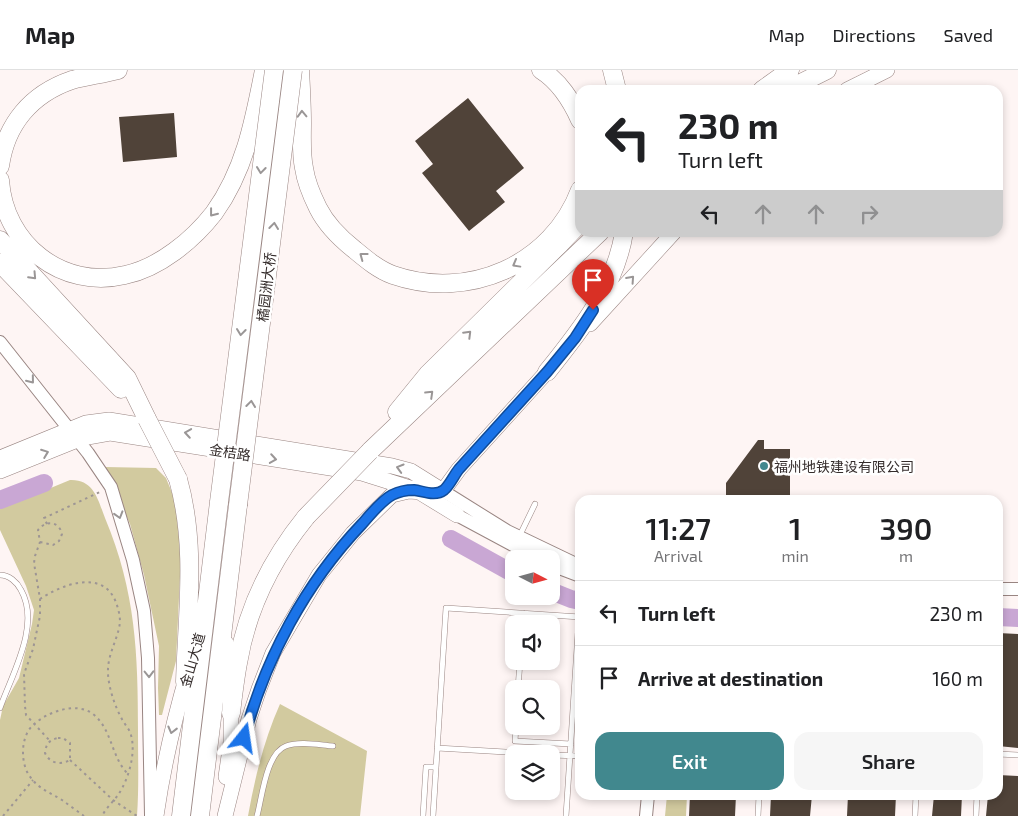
<!DOCTYPE html>
<meta charset="utf-8">
<style>
:root{--surface:#fff;--page:#f6f6f6;--text:#202124;--muted:#757577;--line:#e0e0e0;--accent:#41888e}
body{margin:0;font-family:"Exo 2","Noto Sans SC",sans-serif;background:var(--page);color:var(--text);height:100vh;display:flex;flex-direction:column;font-size:19px;white-space:nowrap}
*{box-sizing:border-box;margin:0}
p{font-size:16px;color:var(--muted)}
.icon{flex:none;width:28px;height:28px;fill:none;stroke:currentColor;stroke-width:2;stroke-linecap:round;stroke-linejoin:round}
.map{position:relative;flex:1;overflow:hidden}
.drawer{position:absolute;left:575px;top:425px;width:428px;height:305px;display:flex;flex-direction:column;background:var(--surface);border-radius:15px;box-shadow:0 2px 8px #0003}
.drawer>*{flex:none}
.banner{position:absolute;left:575px;top:15px;width:428px;height:152px;border-radius:15px;box-shadow:0 2px 8px #0003;background:#fff;color:var(--text);overflow:hidden}
.needle{width:32px;rotate:96deg}
.fabs{position:absolute;left:505px;top:480px;display:grid;gap:10px}
.fabs a{display:grid;place-items:center;width:55px;height:55px;border-radius:10px;background:var(--surface);box-shadow:0 2px 8px #0003;font-size:25px}
.pin{position:absolute;display:grid;place-items:center;width:42px;height:42px;color:#fff;margin:-51px -21px;border-radius:50% 50% 50% 0;rotate:-45deg;box-shadow:0 0 5px #0007}
.pin .icon{rotate:45deg}
.me{position:absolute;width:55px;margin:-28px;rotate:15deg;stroke-linejoin:round;filter:drop-shadow(0 0 4px #0008)}
.turn{display:flex;align-items:center;gap:18px;height:105px;padding:0 20px;font-size:22px}
.turn .icon{width:65px;height:65px;stroke-width:2.5}
.turn b{display:block;font-size:35px;line-height:42px}
.lanes{display:flex;align-items:center;height:48px;padding:0 20px;background:#0003;justify-content:center;gap:25px;direction:ltr}
.lanes .off{opacity:.35}
.eta{display:flex;justify-content:space-evenly;align-items:center;height:85px;text-align:center}
.eta b{font-size:30px;font-weight:600;line-height:35px}
.button{display:flex;gap:10px;margin-top:auto;padding:10px 20px}
.button a{flex:1;height:58px;border-radius:15px;background:var(--accent);color:#fff;font-size:20px;font-weight:600;line-height:58px;text-align:center}
.button a+a{background:var(--page);color:var(--text)}
ul{padding:0;list-style:none}
li{display:flex;align-items:center;gap:15px;height:65px;padding:0 20px;border-top:1px solid var(--line)}
li div{flex:1}
li b{display:block;font-size:19px}
li em{font-style:normal}
header{display:flex;align-items:center;gap:30px;box-sizing:border-box;height:70px;padding:0 25px;background:var(--surface);border-bottom:1px solid var(--line)}
header strong{font-size:24px}
nav{display:flex;gap:28px;margin-inline-start:auto;font-size:18px}
.map>svg:first-child{display:block}
</style>
<header>
<strong>Map</strong>
<nav><a>Map</a><a>Directions</a><a>Saved</a></nav>
</header>
<div class="map">
<svg width="1018" height="746" viewBox="0 0 1018 746">
<rect width="100%" height="100%" fill="#fef5f4"/>
<!-- green -->
<path fill="#d2ca9f" d="M 105,397 L 156,398 L 166,408 L 175,430 L 181,485 L 176,591 L 162,645 L 159,645 L 158,618 L 159,576 L 144,505 L 130,454 Z
M 70,410 C 94,409 98,430 105,448 C 136,522 138,584 138,662 C 138,690 139,718 137,746 L 0,746 L 0,650 L 3,636 L 19,608 L 32,554 L 34,540 L 26,516 L 0,460 L 0,439 Z
M 280,634 L 367,681 L 360,746 L 248,746 C 255,707 264,670 280,634 Z
M 667,725 L 687,725 L 686,746 L 665,746 Z"/>
<g fill="none" stroke-linecap="round" stroke-linejoin="round">
<!-- river -->
<path stroke="#c9a7d4" stroke-width="18" d="M 0,430 L 44,413
M 451,469 L 514,504
M 551,521 L 571,529 L 580,531
M 998,547 L 1018,548"/>
</g>
<!-- building -->
<path fill="#504339" d="M 468,28 L 524,98 L 496,121 L 505,132 L 469,161 L 422,103 L 433,94 L 415,71 Z
M 174,43 L 177,87 L 123,92 L 119,47 Z
M 758,370 L 764,370 L 764,379 L 790,379 L 790,430 L 726,430 L 726,413 Z
M 998,563 L 1018,564 L 1018,678 L 998,676 Z
M 998,705 L 1018,706 L 1018,746 L 986,746 L 988,725 L 998,725 Z
M 690,725 L 736,725 L 735,746 L 689,746 Z
M 771,725 L 812,725 L 810,746 L 770,746 Z
M 848,725 L 896,725 L 895,746 L 847,746 Z
M 934,725 L 962,725 L 961,746 L 932,746 Z"/>
<g fill="none" stroke-linecap="round" stroke-linejoin="round">
<defs>
<path id="service" d="M 520,465 L 535,434
M 0,505 C 9,505 17,512 21,520 C 41,555 12,604 0,638
M 522,554 L 523,543
M 518,619 L 520,591
M 516,656 L 515,671 L 571,674
M 437,678 L 538,684
M 998,684 L 1018,685
M 551,685 L 580,686
M 257,746 C 262,728 266,683 286,676 C 300,671 319,675 333,676
M 423,746 L 426,697 L 436,697
M 433,746 L 446,538 L 580,547
M 566,746 L 579,547
M 758,746 L 759,725
M 915,746 L 916,725
M 976,746 L 977,725"/>
<path id="tertiary" d="M 0,272 L 88,383 L 111,417 L 133,490 L 144,541 L 148,588 L 151,745
M 443,421 L 507,461 L 580,496
M 457,445 L 539,489
M 551,495 L 580,506
M 998,519 L 1018,519
M 646,746 L 648,725"/>
<path id="secondary" d="M 847,20 L 887,0
M 590,254 L 674,162
M 0,388 L 86,353 L 109,350 L 392,396 L 411,401 L 443,421
M 0,401 L 82,368 L 110,363 L 362,403 L 416,420 L 457,445
M 226,573 L 231,643 L 231,672 L 226,707
M 156,746 C 163,697 174,650 188,602
M 225,746 L 249,649 L 259,619 L 273,583 L 319,505 L 353,463 L 392,425 L 409,421 L 437,423 L 443,421 L 459,399 L 554,294"/>
<path id="trunk" d="M 300,0 C 301,18 302,35 302,53 C 302,68 301,84 304,98 C 306,112 312,126 318,138 C 326,154 341,169 355,180 C 367,190 379,200 393,205 C 468,231 552,195 580,120
M 541,0 C 560,12 571,30 580,50
M 612,0 L 617,20
M 762,20 L 790,0
M 787,20 L 827,0
M 0,96 C 6,54 31,24 72,10 C 87,6 103,4 118,0
M 0,110 C 4,174 62,220 125,205 C 159,198 193,170 214,143 C 245,100 254,51 264,0
M 0,170 L 127,308 L 147,349
M 0,193 L 121,319
M 547,302 C 580,261 616,216 624,162
M 397,342 L 428,304 L 560,174 L 580,153
M 370,381 L 600,162
M 178,409 C 197,476 187,544 185,612
M 231,643 C 233,626 235,609 238,593 C 247,539 272,489 306,447
M 181,746 L 219,432
M 200,746 L 238,435"/>
</defs>
<!-- service casing -->
<use href="#service" stroke="#998582" stroke-width="6"/>
<!-- tertiary casing -->
<use href="#tertiary" stroke="#998582" stroke-width="14"/>
<!-- secondary casing -->
<use href="#secondary" stroke="#998582" stroke-width="16"/>
<!-- trunk casing -->
<use href="#trunk" stroke="#998582" stroke-width="19"/>
<!-- path -->
<path stroke="#9d9594" stroke-width="2" stroke-dasharray="2.5 4" stroke-linecap="butt" d="M 47,454 L 44,448 L 100,422
M 40,472 L 53,475 L 59,471 L 62,464 C 59,451 46,450 38,460 L 40,472 L 35,486 L 34,493 L 40,529 L 40,546 L 33,579 L 24,604 L 25,636 L 26,645 L 50,671
M 40,529 C 61,515 101,499 115,530 C 118,537 120,545 120,552 C 118,570 107,584 108,604 C 109,619 115,637 123,651 C 125,654 127,657 129,660 C 138,678 129,709 118,725 C 113,732 106,738 102,746
M 58,668 L 63,668 L 70,673 L 70,690 C 61,695 50,694 45,683 C 46,674 49,670 58,668 Z
M 70,690 L 113,730 L 137,746
M 3,746 L 33,710
M 84,746 C 77,741 69,735 62,730 C 51,723 39,719 31,708 C 20,695 20,667 33,655 C 47,642 76,631 93,644 C 112,659 111,686 127,703"/>
<!-- service -->
<use href="#service" stroke="#fff" stroke-width="5"/>
<!-- tertiary -->
<use href="#tertiary" stroke="#fff" stroke-width="12"/>
<!-- secondary -->
<use href="#secondary" stroke="#fff" stroke-width="15"/>
<!-- trunk -->
<use href="#trunk" stroke="#fff" stroke-width="18"/>
<defs>
<path id="trunk-bridge" d="M 147,349 L 178,409
M 219,432 L 274,0
M 238,435 L 293,0
M 306,447 L 370,381"/>
</defs>
<!-- trunk-bridge casing -->
<use href="#trunk-bridge" stroke="#998582" stroke-width="19" stroke-linecap="butt"/>
<!-- trunk-bridge -->
<use href="#trunk-bridge" stroke="#fff" stroke-width="18"/>
</g>
<!-- one-way arrows -->
<defs><path id="oneway-chevron" d="M-2-3.5L2.5 0L-2 3.5" fill="none" stroke-width="1.6" stroke-linecap="round" stroke-linejoin="round" transform="scale(1.25)"/></defs>
<g stroke="#9a9696">
<use href="#oneway-chevron" transform="translate(302 44) rotate(-92)"/>
<use href="#oneway-chevron" transform="translate(261 100) rotate(97)"/>
<use href="#oneway-chevron" transform="translate(213 143) rotate(128)"/>
<use href="#oneway-chevron" transform="translate(274 156) rotate(-83)"/>
<use href="#oneway-chevron" transform="translate(363 186) rotate(-143)"/>
<use href="#oneway-chevron" transform="translate(516 194) rotate(151)"/>
<use href="#oneway-chevron" transform="translate(33 206) rotate(47)"/>
<use href="#oneway-chevron" transform="translate(631 209) rotate(-48)"/>
<use href="#oneway-chevron" transform="translate(241 262) rotate(97)"/>
<use href="#oneway-chevron" transform="translate(468 264) rotate(-45)"/>
<use href="#oneway-chevron" transform="translate(31 310) rotate(51)"/>
<use href="#oneway-chevron" transform="translate(430 324) rotate(-44)"/>
<use href="#oneway-chevron" transform="translate(251 334) rotate(-83)"/>
<use href="#oneway-chevron" transform="translate(188 363) rotate(-171)"/>
<use href="#oneway-chevron" transform="translate(45 383) rotate(-21)"/>
<use href="#oneway-chevron" transform="translate(273 389) rotate(9)"/>
<use href="#oneway-chevron" transform="translate(400 398) rotate(-164)"/>
<use href="#oneway-chevron" transform="translate(119 445) rotate(73)"/>
<use href="#oneway-chevron" transform="translate(149 604) rotate(89)"/>
<use href="#oneway-chevron" transform="translate(172 660) rotate(104)"/>
</g>
<g fill="none" stroke-linecap="round" stroke-linejoin="round">
<defs>
<path id="route" d="M 244,668 C 265,589 305,514 362,454 C 370,445 381,431 392,425 C 398,422 407,420 414,420 C 423,421 435,427 444,420 C 450,415 454,405 459,399 L 547,302 L 575,268 L 593,240"/>
</defs>
<!-- route casing -->
<use href="#route" stroke="#114b97" stroke-width="12"/>
<!-- route -->
<use href="#route" stroke="#1a73e8" stroke-width="9"/>
</g>
<!-- markers -->
<circle fill="#41888e" stroke="#fff" stroke-width="2" cx="764" cy="396" r="5"/>
<g text-anchor="middle" dominant-baseline="central" stroke-width="5" stroke-linejoin="round" paint-order="stroke">
<!-- street labels -->
<g font-size="14" fill="#352d2c" stroke="#fff">
<text transform="translate(266 217) rotate(-83)">橘园洲大桥</text>
<text transform="translate(230 382) rotate(9)">金桔路</text>
<text transform="translate(192 590) rotate(-74)">金山大道</text>
</g>
<!-- poi labels -->
<g font-size="14" fill="#352d2c" stroke="#fff" text-anchor="start">
<text x="774" y="396">福州地铁建设有限公司</text>
</g>
</g>
</svg>
<div class="fabs">
<a><svg class="needle" viewBox="-14 -14 28 28"><path d="M0-13l5 13h-10z" fill="#e53935"/><path d="M0 13l5-13h-10z" fill="#757577"/></svg></a>
<a><svg class="icon" aria-label="sound" viewBox="0 0 24 24"><path d="M4 9h4l5-4v14l-5-4H4zM17 9q2 3 0 6"/></svg></a>
<a><svg class="icon" aria-label="search" viewBox="0 0 24 24"><circle cx="10" cy="10" r="6"/><path d="M15 15l6 6"/></svg></a>
<a><svg class="icon" aria-label="layers" viewBox="0 0 24 24"><path d="M12 4l9 5-9 5-9-5zM3 14l9 5 9-5"/></svg></a>
</div>
<div class="pin" style="left:593px;top:240px;background:#d93025"><svg class="icon" aria-label="arrive" viewBox="0 0 24 24"><path d="M6 21V4h12l-3 4 3 4H6"/></svg></div>
<svg class="me" style="left:244px;top:668px" viewBox="-20 -20 40 40"><path d="M0-17L14 15 0 8-14 15z" fill="#1a73e8" stroke="#fff" stroke-width="4"/></svg>
<div class="banner">
<div class="turn"><svg class="icon" aria-label="left" viewBox="0 0 24 24"><path d="M17 20v-9H6M10 6l-5 5 5 5"/></svg><div><b>230 m</b>Turn left</div></div>
<div class="lanes"><svg class="icon" aria-label="left" viewBox="0 0 24 24"><path d="M17 20v-9H6M10 6l-5 5 5 5"/></svg><svg class="icon off" aria-label="ahead" viewBox="0 0 24 24"><path d="M12 20V5M6 11l6-6 6 6"/></svg><svg class="icon off" aria-label="ahead" viewBox="0 0 24 24"><path d="M12 20V5M6 11l6-6 6 6"/></svg><svg class="icon off" aria-label="right" viewBox="0 0 24 24"><path d="M7 20v-9h11M14 6l5 5-5 5"/></svg></div>
</div>
<section class="drawer">
<div class="eta">
<div><b>11:27</b><p>Arrival</p></div>
<div><b>1</b><p>min</p></div>
<div><b>390</b><p>m</p></div>
</div>
<ul>
<li><svg class="icon" aria-label="left" viewBox="0 0 24 24"><path d="M17 20v-9H6M10 6l-5 5 5 5"/></svg><div><b>Turn left</b></div><em>230 m</em></li>
<li><svg class="icon" aria-label="arrive" viewBox="0 0 24 24"><path d="M6 21V4h12l-3 4 3 4H6"/></svg><div><b>Arrive at destination</b></div><em>160 m</em></li>
</ul>
<div class="button"><a>Exit</a><a>Share</a></div>
</section>
</div>
